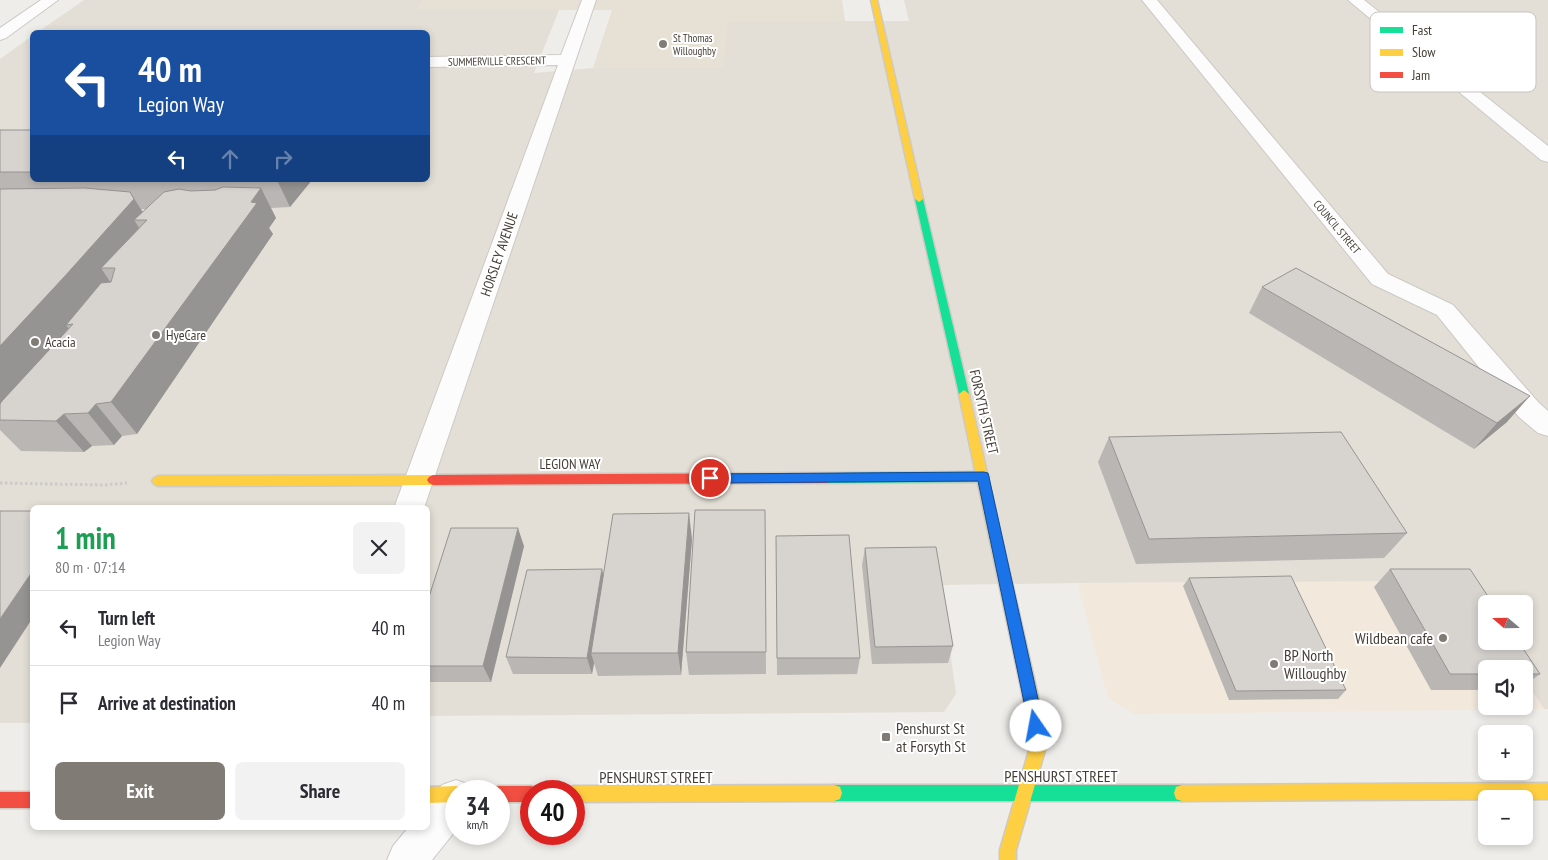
<!DOCTYPE html>
<meta charset="utf-8">
<style>
:root{--surface:#fff;--page:#f2f2f3;--text:#2b2b33;--muted:#7c7c81;--line:#e1e1e2;--accent:#807b75}
body{margin:0;font-family:"PT Sans Narrow",sans-serif;background:var(--page);color:var(--text);height:100vh;display:flex;flex-direction:column;font-size:19px;white-space:nowrap}
*{box-sizing:border-box;margin:0}
p{font-size:16px;color:var(--muted)}
.icon{flex:none;width:28px;height:28px;fill:none;stroke:currentColor;stroke-width:2;stroke-linecap:round;stroke-linejoin:round}
.map{position:relative;flex:1;overflow:hidden}
.sheet{position:absolute;left:30px;top:505px;width:400px;height:325px;display:flex;flex-direction:column;background:var(--surface);border-radius:8px;box-shadow:0 2px 8px #0003}
.sheet>*{flex:none}
.top-card{position:absolute;left:30px;top:30px;width:400px;height:152px;border-radius:8px;box-shadow:0 2px 8px #0003;background:#1a4fa0;color:#fff;overflow:hidden}
.needle{width:32px;rotate:290deg}
.controls{position:absolute;left:1478px;top:595px;display:grid;gap:10px}
.controls a{display:grid;place-items:center;width:55px;height:55px;border-radius:8px;background:var(--surface);box-shadow:0 2px 8px #0003;font-size:25px}
.speed{position:absolute;left:445px;top:780px;display:flex;gap:10px;font-size:25px;font-weight:700;text-align:center}
.speed>*{display:grid;place-content:center;width:65px;height:65px;border-radius:50%;background:var(--surface);box-shadow:0 2px 8px #0003;line-height:1}
.speed small{font-size:12px;font-weight:400}
.speed .limit{border:8px solid #d22;background:#fff;color:#111}
.pin{position:absolute;display:grid;place-items:center;width:42px;height:42px;color:#fff;margin:-21px;border:2px solid #fff;border-radius:50%;box-shadow:0 1px 5px #0007}
.me{position:absolute;width:55px;margin:-28px;rotate:348deg;stroke-linejoin:round;filter:drop-shadow(0 0 4px #0008)}
.turn{display:flex;align-items:center;gap:18px;height:105px;padding:0 25px;font-size:22px}
.turn .icon{width:65px;height:65px;stroke-width:2.5}
.turn b{display:block;font-size:35px;line-height:42px}
.lanes{display:flex;align-items:center;height:48px;padding:0 25px;background:#0003;justify-content:center;gap:25px;direction:ltr}
.lanes .off{opacity:.35}
.round{display:grid;place-items:center;flex:none;width:52px;height:52px;border-radius:8px;background:var(--page)}
.overview{display:flex;align-items:center;justify-content:space-between;height:85px;padding:0 25px}
h1{font-size:30px;font-weight:700;line-height:38px;color:#1e9e55}
.cta{display:flex;gap:10px;margin-top:auto;padding:10px 25px}
.cta a{flex:1;height:58px;border-radius:8px;background:var(--accent);color:#fff;font-size:20px;font-weight:700;line-height:58px;text-align:center}
.cta a+a{background:var(--page);color:var(--text)}
ul{padding:0;list-style:none}
li{display:flex;align-items:center;gap:15px;height:75px;padding:0 25px;border-top:1px solid var(--line)}
li div{flex:1}
li b{display:block;font-size:19px}
li em{font-style:normal}
.map>svg:first-child{display:block}
</style>
<div class="map">
<svg width="1548" height="860" viewBox="0 0 1548 860">
<rect width="100%" height="100%" fill="#efede9"/>
<!-- residential -->
<path fill="#e3dfd6" d="M 84,0 L 424,0 L 417,10 L 559,10 L 534,73 L 593,68 L 723,68 L 727,21 L 909,21 L 904,0 L 1548,0 L 1548,709 L 1544,709 L 1524,679 L 1524,669 L 1499,641 L 1524,641 L 1524,604 L 1486,604 L 1459,581 L 1077,583 L 941,585 L 956,694 L 944,712 L 428,716 L 428,508 L 32,508 L 32,723 L 0,723 L 0,59 L 32,36 L 32,180 L 428,180 L 428,32 L 38,32 Z"/>
<!-- commercial -->
<path fill="#f2e8dc" d="M 1459,581 L 1486,641 L 1486,706 L 1524,706 L 1524,679 L 1544,709 L 1134,714 L 1108,698 L 1077,583 Z"/>
<!-- education -->
<path fill="#e6e0d5" d="M 424,0 L 842,0 L 845,21 L 727,21 L 724,68 L 593,68 L 612,10 L 416,10 Z"/>
<g fill="none" stroke-linecap="round" stroke-linejoin="round">
<defs>
<path id="street" d="M 41,0 L 58,0 L 6,38 L 0,40 L 0,28 Z
M 582,0 L 596,0 L 424,508 L 394,508 L 558,65 L 428,67 L 428,57 L 561,55 Z
M 1142,0 L 1157,0 L 1388,274 L 1453,305 L 1539,403 L 1548,411 L 1548,436 L 1538,433 L 1519,417 L 1437,315 L 1372,284 Z
M 1348,0 L 1364,0 L 1548,146 L 1548,162 L 1541,160 Z
M 456,780 L 470,785 L 472,791 L 456,791 L 456,830 L 432,860 L 387,860 L 393,846 L 408,828 L 428,828 L 428,803 L 442,785 Z"/>
<path id="fast" d="M 919,196 L 923,199 L 969,394 L 964,398 L 959,394 L 915,199 Z
M 983,472 L 987,474 L 989,477 L 987,480 L 983,482 L 827,483 L 823,481 L 821,478 L 823,475 L 827,473 Z
M 834,785 L 1182,785 L 1188,787 L 1190,793 L 1188,799 L 1182,801 L 834,801 L 828,799 L 826,793 L 828,787 Z"/>
<path id="slow" d="M 871,0 L 877,0 L 923,199 L 919,202 L 915,199 Z
M 964,390 L 969,394 L 1048,740 L 1016,850 L 1016,860 L 1000,860 L 1000,850 L 1032,740 L 959,394 Z
M 433,475 L 437,477 L 439,480 L 437,483 L 433,485 L 158,486 L 154,484 L 152,481 L 154,478 L 158,476 Z
M 1548,783 L 1548,799 L 1182,801 L 1176,799 L 1174,793 L 1176,787 L 1182,785 Z
M 834,785 L 840,787 L 842,793 L 840,799 L 834,801 L 574,802 L 574,791 L 567,791 L 568,788 L 574,786 Z
M 456,786 L 462,788 L 463,791 L 456,791 L 456,802 L 428,803 L 428,787 Z"/>
<path id="jam" d="M 827,473 L 831,475 L 833,478 L 831,481 L 827,483 L 433,485 L 429,483 L 427,480 L 429,477 L 433,475 Z
M 499,786 L 531,786 L 537,788 L 538,791 L 531,791 L 531,802 L 499,802 L 499,791 L 492,791 L 493,788 Z
M 0,792 L 32,792 L 32,808 L 0,808 Z"/>
</defs>
<!-- street casing -->
<use href="#street" stroke="#ccc9c5" stroke-width="2"/>
<!-- fast casing -->
<use href="#fast" stroke="#cecac1" stroke-width="3"/>
<!-- slow casing -->
<use href="#slow" stroke="#cecac1" stroke-width="3"/>
<!-- jam casing -->
<use href="#jam" stroke="#cecac1" stroke-width="3"/>
<!-- path -->
<path stroke="#cdcbc7" stroke-width="3" stroke-dasharray="2.5 2.5" stroke-linecap="butt" d="M 0,483 L 105,485 L 127,483"/>
<!-- street -->
<use href="#street" fill="#fdfcfc" fill-rule="evenodd"/>
<!-- fast -->
<use href="#fast" fill="#16e098" fill-rule="evenodd"/>
<!-- slow -->
<use href="#slow" fill="#ffcf43" fill-rule="evenodd"/>
<!-- jam -->
<use href="#jam" fill="#f24e42" fill-rule="evenodd"/>
</g>
<!-- wall -->
<path fill="#b9b6b3" fill-rule="evenodd" d="M 0,130 L 32,130 L 32,180 L 312,180 L 290,207 L 271,208 L 276,218 L 269,228 L 273,234 L 137,434 L 122,436 L 114,445 L 92,446 L 84,452 L 21,451 L 0,430 ZM 141,209 L 146,209 L 143,212 Z
M 1262,287 L 1507,422 L 1474,449 L 1249,313 Z
M 1109,437 L 1407,533 L 1384,558 L 1136,564 L 1098,462 Z
M 765,510 L 766,674 L 689,675 L 686,652 Z
M 776,536 L 860,658 L 857,674 L 777,675 Z
M 692,539 L 681,675 L 598,676 L 594,663 L 592,674 L 513,674 L 506,657 L 603,575 Z
M 524,546 L 491,682 L 428,682 L 428,600 Z
M 865,548 L 953,646 L 948,663 L 872,664 L 862,565 Z
M 1390,569 L 1540,674 L 1524,686 L 1524,669 L 1486,669 L 1486,690 L 1431,690 L 1374,587 Z
M 1189,578 L 1346,690 L 1338,699 L 1229,700 L 1183,586 Z"/>
<!-- shaded-wall -->
<path fill="#969492" d="M 277,180 L 312,180 L 290,207 Z
M 261,188 L 276,218 L 269,228 L 273,234 L 137,434 L 111,402 Z
M 130,192 L 154,230 L 147,220 L 134,220 L 151,246 L 115,268 L 101,268 L 115,289 L 73,324 L 66,325 L 75,337 L 0,418 L 0,346 Z
M 1530,396 L 1507,422 L 1474,449 L 1497,423 Z
M 96,404 L 122,436 L 114,445 L 88,413 Z
M 64,414 L 92,446 L 84,452 L 56,421 Z
M 689,513 L 692,539 L 681,675 L 678,653 Z
M 518,528 L 524,546 L 491,682 L 483,666 Z
M 602,569 L 606,587 L 591,653 L 594,663 L 592,674 L 587,658 Z
M 32,572 L 32,619 L 0,668 L 0,619 Z"/>
<!-- building -->
<path fill="#d7d4d0" stroke="#969492" d="M 0,130 L 32,130 L 32,172 L 0,172 Z
M 223,187 L 261,188 L 251,202 L 257,203 L 111,402 L 96,404 L 88,413 L 64,414 L 56,421 L 0,420 L 0,404 L 2,401 L 73,324 L 66,325 L 101,283 L 111,282 L 115,268 L 101,268 L 147,220 L 134,220 L 164,192 L 179,189 L 191,191 L 215,190 Z
M 85,188 L 130,192 L 134,199 L 65,276 L 0,346 L 0,189 Z
M 1296,268 L 1530,396 L 1497,423 L 1262,287 Z
M 1341,432 L 1407,533 L 1149,539 L 1109,437 Z
M 695,510 L 765,510 L 766,652 L 686,652 Z
M 0,511 L 32,511 L 32,572 L 0,619 Z
M 689,513 L 678,653 L 591,653 L 613,514 Z
M 451,528 L 518,528 L 483,666 L 428,666 L 428,600 Z
M 849,535 L 860,658 L 777,658 L 776,536 Z
M 936,547 L 953,646 L 875,647 L 865,548 Z
M 602,569 L 587,658 L 506,657 L 527,570 Z
M 1390,569 L 1470,569 L 1493,604 L 1486,604 L 1486,641 L 1518,641 L 1540,674 L 1524,674 L 1524,669 L 1486,669 L 1486,674 L 1450,674 Z
M 1291,576 L 1346,690 L 1236,691 L 1189,578 Z"/>
<!-- route -->
<path fill="#1a73e8" stroke="#114b97" d="M 984,472 L 988,473 L 989,477 L 1044,726 L 1042,731 L 1036,733 L 1031,731 L 1029,726 L 978,481 L 710,483 L 705,482 L 704,478 L 705,475 L 710,474 Z"/>
<!-- markers -->
<g fill="#807b75" stroke="#fff" stroke-width="2">
<circle cx="663" cy="44" r="5"/>
<circle cx="156" cy="335" r="5"/>
<circle cx="35" cy="342" r="5"/>
<circle cx="1443" cy="638" r="5"/>
<circle cx="1274" cy="664" r="5"/>
<rect x="881" y="732" width="10" height="10" rx="2.5"/>
</g>
<g text-anchor="middle" dominant-baseline="central" stroke-width="4" stroke-linejoin="round" paint-order="stroke">
<!-- far-poi labels -->
<g font-size="11" fill="#453e36" stroke="#fff" text-anchor="start">
<text x="673" y="38">St Thomas<tspan x="673" dy="13">Willoughby</tspan></text>
</g>
<!-- far-street labels -->
<g font-size="11" fill="#453e36" stroke="#fff">
<text transform="translate(497 61) rotate(-1)">SUMMERVILLE CRESCENT</text>
<text transform="translate(1337 227) rotate(50)">COUNCIL STREET</text>
</g>
<!-- street labels -->
<g font-size="14" fill="#453e36" stroke="#fff">
<text transform="translate(499 254) rotate(-71)">HORSLEY AVENUE</text>
<text transform="translate(984 412) rotate(77)">FORSYTH STREET</text>
<text x="570" y="464">LEGION WAY</text>
</g>
<!-- poi labels -->
<g font-size="14" fill="#453e36" stroke="#fff" text-anchor="start">
<text x="166" y="335">HyeCare</text>
<text x="45" y="342">Acacia</text>
</g>
<!-- near-poi labels -->
<g font-size="16" fill="#453e36" stroke="#fff" text-anchor="start">
<text x="1433" y="638" text-anchor="end">Wildbean cafe</text>
<text x="1284" y="655">BP North<tspan x="1284" dy="18">Willoughby</tspan></text>
<text x="896" y="728">Penshurst St<tspan x="896" dy="18">at Forsyth St</tspan></text>
</g>
<!-- near-street labels -->
<g font-size="16" fill="#453e36" stroke="#fff">
<text x="1061" y="776">PENSHURST STREET</text>
<text x="656" y="777">PENSHURST STREET</text>
</g>
</g>
<!-- legend -->
<rect x="1370" y="12" width="166" height="80" rx="8" fill="#fff" stroke="#c7c5c3" stroke-width="1"/>
<rect x="1380" y="27" width="23" height="6" fill="#16e098"/>
<rect x="1380" y="49" width="23" height="7" fill="#ffcf43"/>
<rect x="1380" y="72" width="23" height="6" fill="#f24e42"/>
<g font-size="14" fill="#453e36">
<text x="1412" y="35">Fast</text>
<text x="1412" y="57">Slow</text>
<text x="1412" y="80">Jam</text>
</g>
</svg>
<div class="controls">
<a><svg class="needle" viewBox="-14 -14 28 28"><path d="M0-13l5 13h-10z" fill="#e53935"/><path d="M0 13l5-13h-10z" fill="#7c7c81"/></svg></a>
<a><svg class="icon" aria-label="sound" viewBox="0 0 24 24"><path d="M4 9h4l5-4v14l-5-4H4zM17 9q2 3 0 6"/></svg></a>
<a>+</a>
<a>−</a>
</div>
<div class="speed"><div>34<small>km/h</small></div><div class="limit">40</div></div>
<div class="pin" style="left:710px;top:478px;background:#d93025"><svg class="icon" aria-label="arrive" viewBox="0 0 24 24"><path d="M6 21V4h12l-3 4 3 4H6"/></svg></div>
<svg class="me" style="left:1036px;top:726px" viewBox="-20 -20 40 40"><circle r="19" fill="#fff"/><path d="M0-13L10 11 0 6-10 11z" fill="#1a73e8"/></svg>
<div class="top-card">
<div class="turn"><svg class="icon" aria-label="left" viewBox="0 0 24 24"><path d="M17 20v-9H6M10 6l-5 5 5 5"/></svg><div><b>40 m</b>Legion Way</div></div>
<div class="lanes"><svg class="icon" aria-label="left" viewBox="0 0 24 24"><path d="M17 20v-9H6M10 6l-5 5 5 5"/></svg><svg class="icon off" aria-label="ahead" viewBox="0 0 24 24"><path d="M12 20V5M6 11l6-6 6 6"/></svg><svg class="icon off" aria-label="right" viewBox="0 0 24 24"><path d="M7 20v-9h11M14 6l5 5-5 5"/></svg></div>
</div>
<section class="sheet">
<div class="overview"><div><h1>1 min</h1><p>80 m · 07:14</p></div><a class="round"><svg class="icon" aria-label="close" viewBox="0 0 24 24"><path d="M6 6l12 12M18 6L6 18"/></svg></a></div>
<ul>
<li><svg class="icon" aria-label="left" viewBox="0 0 24 24"><path d="M17 20v-9H6M10 6l-5 5 5 5"/></svg><div><b>Turn left</b><p>Legion Way</p></div><em>40 m</em></li>
<li><svg class="icon" aria-label="arrive" viewBox="0 0 24 24"><path d="M6 21V4h12l-3 4 3 4H6"/></svg><div><b>Arrive at destination</b></div><em>40 m</em></li>
</ul>
<div class="cta"><a>Exit</a><a>Share</a></div>
</section>
</div>
